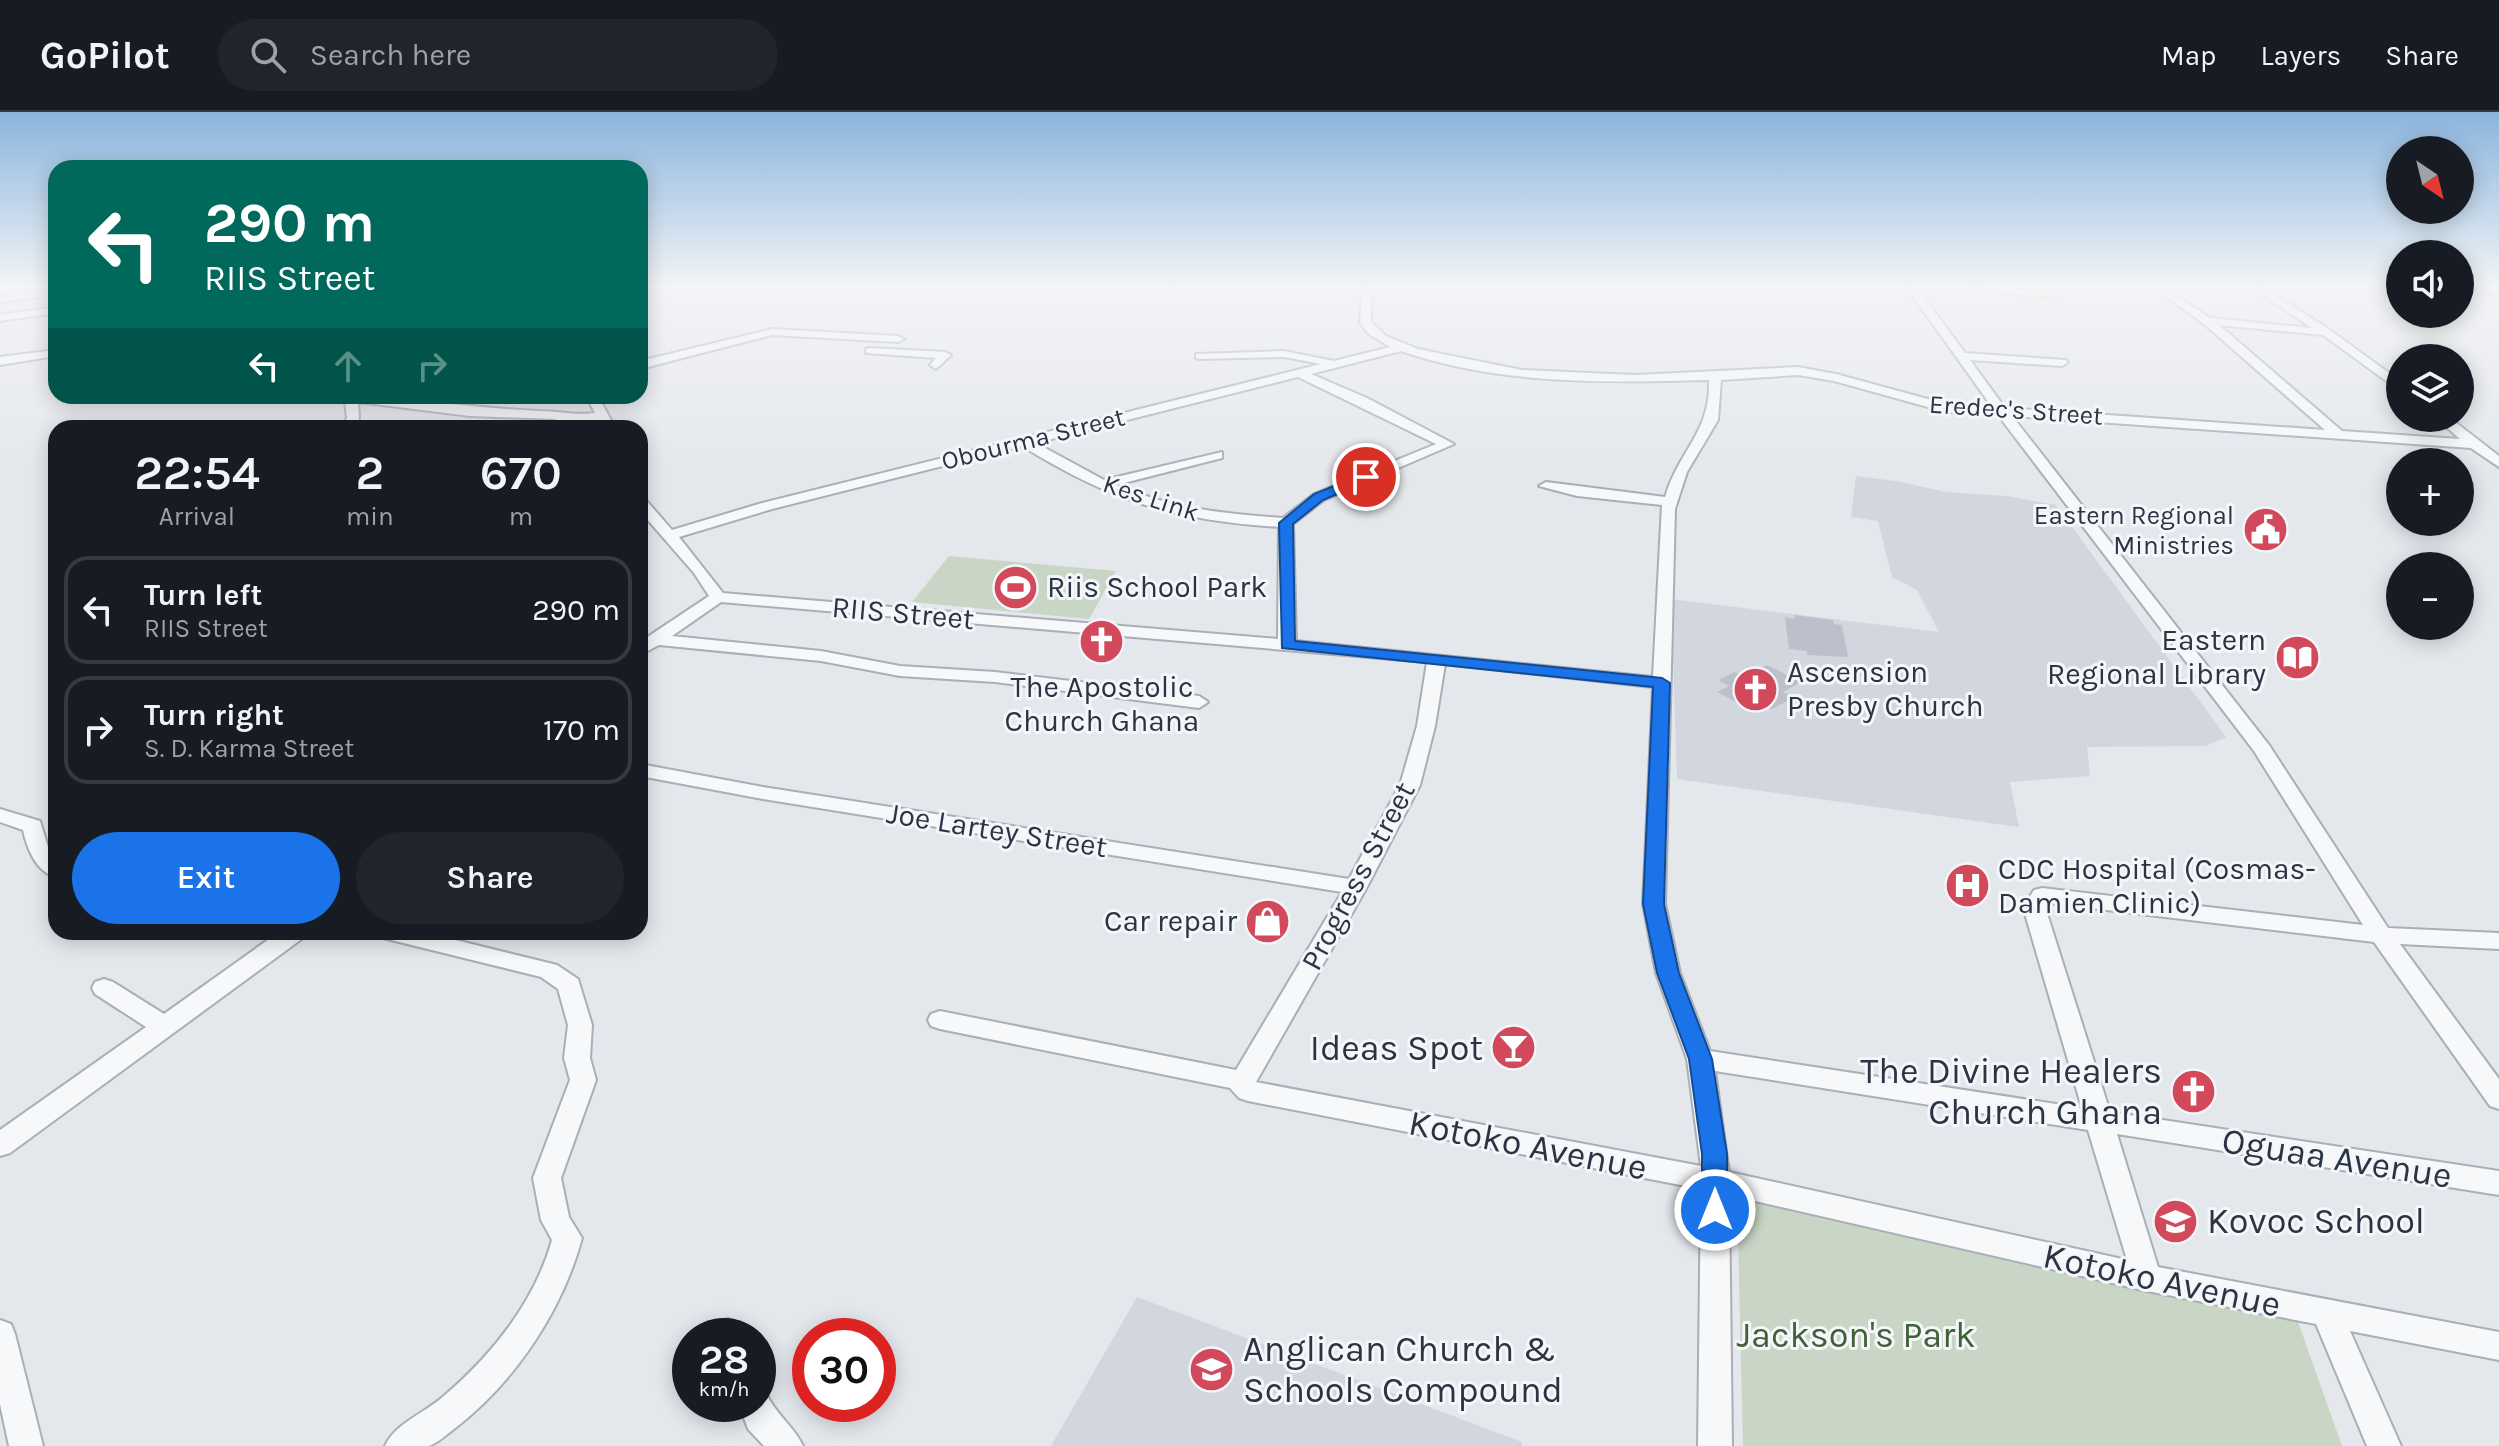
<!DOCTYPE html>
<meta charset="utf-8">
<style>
:root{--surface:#171b24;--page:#20242c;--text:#f1f3f6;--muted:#9ea1a6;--line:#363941;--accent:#1a73e8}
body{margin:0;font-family:Karla,sans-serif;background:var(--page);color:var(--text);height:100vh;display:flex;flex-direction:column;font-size:30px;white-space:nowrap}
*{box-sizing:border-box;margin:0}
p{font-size:26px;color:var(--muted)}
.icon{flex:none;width:44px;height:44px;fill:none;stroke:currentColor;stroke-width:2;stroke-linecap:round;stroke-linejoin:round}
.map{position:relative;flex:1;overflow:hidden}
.panel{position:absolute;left:48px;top:308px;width:600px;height:520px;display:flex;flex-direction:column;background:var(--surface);border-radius:24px;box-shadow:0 4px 20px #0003}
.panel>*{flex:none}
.hud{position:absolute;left:48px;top:48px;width:600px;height:244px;border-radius:24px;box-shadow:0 4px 20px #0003;background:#00695c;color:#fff;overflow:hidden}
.needle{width:52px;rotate:145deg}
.tools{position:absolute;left:2386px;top:24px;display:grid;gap:16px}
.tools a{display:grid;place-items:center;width:88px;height:88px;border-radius:50%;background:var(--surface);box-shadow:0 4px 20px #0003;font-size:40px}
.speed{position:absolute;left:672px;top:1206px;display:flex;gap:16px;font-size:40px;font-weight:700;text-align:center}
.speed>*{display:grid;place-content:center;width:104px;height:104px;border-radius:50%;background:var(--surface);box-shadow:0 4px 20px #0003;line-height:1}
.speed small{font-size:20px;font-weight:400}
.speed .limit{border:12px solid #d22;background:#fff;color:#111}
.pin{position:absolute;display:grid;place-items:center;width:68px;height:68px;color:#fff;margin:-34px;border:4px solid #fff;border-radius:50%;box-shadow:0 2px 8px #0007}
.me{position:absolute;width:88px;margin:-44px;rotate:0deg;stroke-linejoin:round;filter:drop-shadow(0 0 6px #0008)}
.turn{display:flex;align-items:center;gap:28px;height:168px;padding:0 24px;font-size:36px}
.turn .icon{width:104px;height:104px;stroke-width:2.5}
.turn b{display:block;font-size:56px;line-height:68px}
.lanes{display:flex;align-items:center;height:76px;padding:0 24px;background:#0003;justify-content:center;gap:40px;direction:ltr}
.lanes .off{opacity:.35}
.eta{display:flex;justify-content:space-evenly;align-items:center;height:136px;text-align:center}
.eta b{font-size:48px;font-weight:600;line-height:56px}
.action{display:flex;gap:16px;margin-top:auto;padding:16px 24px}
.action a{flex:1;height:92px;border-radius:48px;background:var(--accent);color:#fff;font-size:32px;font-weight:600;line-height:92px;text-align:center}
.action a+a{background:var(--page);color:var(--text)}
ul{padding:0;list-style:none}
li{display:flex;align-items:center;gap:24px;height:108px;margin:0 16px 12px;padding:0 8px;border:4px solid var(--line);border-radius:24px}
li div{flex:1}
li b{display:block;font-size:30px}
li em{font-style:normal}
header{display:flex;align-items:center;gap:48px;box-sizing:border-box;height:112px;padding:0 40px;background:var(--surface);border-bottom:2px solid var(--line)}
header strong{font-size:38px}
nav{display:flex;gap:44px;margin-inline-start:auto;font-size:28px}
.search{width:560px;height:72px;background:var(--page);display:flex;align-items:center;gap:20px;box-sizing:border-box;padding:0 28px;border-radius:44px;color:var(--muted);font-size:30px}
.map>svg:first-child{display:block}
</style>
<header>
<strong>GoPilot</strong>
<div class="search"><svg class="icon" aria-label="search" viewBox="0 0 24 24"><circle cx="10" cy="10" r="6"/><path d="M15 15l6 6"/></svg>Search here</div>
<nav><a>Map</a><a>Layers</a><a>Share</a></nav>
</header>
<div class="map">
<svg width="2499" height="1334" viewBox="0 0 2499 1334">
<rect width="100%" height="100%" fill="#e4e7ec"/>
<!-- built -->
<path fill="#d2d6de" d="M 1856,364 L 1902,370 L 1945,380 L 2007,384 L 2056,393 L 2226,625 L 2206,634 L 2087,635 L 2090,664 L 2010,670 L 2019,715 L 1677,667 L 1671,487 L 1939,520 L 1917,478 L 1892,465 L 1878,409 L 1851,405 Z
M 1137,1185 L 1522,1330 L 1522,1334 L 1051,1334 Z"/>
<!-- green -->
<path fill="#c9d6c5" d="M 949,444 L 1116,459 L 1089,507 L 912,490 Z
M 1737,1083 L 2297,1207 L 2342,1334 L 1743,1334 Z"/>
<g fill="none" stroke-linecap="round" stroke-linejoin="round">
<!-- stream -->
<path stroke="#9fb4cc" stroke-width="3" d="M 2473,176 L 2499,184"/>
</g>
<!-- building -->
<path fill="#bbc0ca" d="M 1794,503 L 1833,508 L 1834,512 L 1842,513 L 1848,545 L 1807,543 L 1807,539 L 1789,537 L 1785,505 L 1795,507 Z
M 1767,553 L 1801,570 L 1783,580 L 1794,585 L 1772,597 L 1761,591 L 1750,597 L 1717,580 L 1729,574 L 1718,568 L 1735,560 L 1745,565 Z"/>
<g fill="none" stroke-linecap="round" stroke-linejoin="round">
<defs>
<path id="street" d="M 1164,176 L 1174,176 L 1175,178 L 1170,181 Z
M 1362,176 L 1372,176 L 1371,210 L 1386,224 L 1418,237 L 1522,258 L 1635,263 L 1798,255 L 1836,262 L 1946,292 L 1992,295 L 1907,176 L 1917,176 L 1965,241 L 2066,248 L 2068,250 L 2062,254 L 1970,248 L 2005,296 L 2325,318 L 2203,211 L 2162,182 L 2171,180 L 2210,206 L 2312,216 L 2252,176 L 2264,176 L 2327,216 L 2400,269 L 2400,279 L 2323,223 L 2219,213 L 2342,319 L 2460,327 L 2436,306 L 2450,306 L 2499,344 L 2499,355 L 2471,336 L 2012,304 L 2269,633 L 2388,816 L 2499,821 L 2499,837 L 2400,832 L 2499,967 L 2499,997 L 2490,994 L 2374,830 L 2048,791 L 2045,795 L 2110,1000 L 2499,1059 L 2499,1083 L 2117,1022 L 2158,1155 L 2499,1220 L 2499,1248 L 2350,1219 L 2401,1334 L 2367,1334 L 2316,1212 L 2147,1179 L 1729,1083 L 1732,1334 L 1698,1334 L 1701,1077 L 1248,989 L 1239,986 L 1230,976 L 940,917 L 931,914 L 928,908 L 931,902 L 940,899 L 1236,958 L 1342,780 L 763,687 L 640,664 L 640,652 L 763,675 L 1349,767 L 1400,673 L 1417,614 L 1427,550 L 721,490 L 672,524 L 821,539 L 900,554 L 995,560 L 1199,584 L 1208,590 L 1199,596 L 995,570 L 900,564 L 821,549 L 659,533 L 640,543 L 640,530 L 709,484 L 694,461 L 640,399 L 640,386 L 645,387 L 672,418 L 762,391 L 1321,252 L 1284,245 L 1200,247 L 1196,246 L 1196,242 L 1284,239 L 1334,249 L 1390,235 L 1369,222 L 1360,211 ZM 1401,239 C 1500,273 1606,271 1709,268 C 1711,320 1679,338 1665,385 L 1546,370 L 1539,374 L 1577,384 L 1662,393 L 1653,565 L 1296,529 L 1293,412 L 1324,388 L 1454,332 L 1367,286 L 1311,262 ZM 1798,263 L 1834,269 L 1946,300 L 1998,303 L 2254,639 L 2363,813 L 2042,776 L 2034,778 L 2023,795 L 2082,996 L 1710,939 L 1680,861 L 1665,792 L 1675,397 L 1687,360 L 1718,308 L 1721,268 ZM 1298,265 L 1436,332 L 1314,382 L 1283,406 C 1224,402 1171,396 1116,373 L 1222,346 L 1222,340 L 1104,368 L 1036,331 ZM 1022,334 C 1113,390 1173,408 1279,415 L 1278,527 L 723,481 L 679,425 L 772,397 ZM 1445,552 L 1653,575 L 1643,792 L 1656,861 L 1687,947 L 1701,1054 L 1256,970 L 1367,775 L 1420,673 L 1435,614 ZM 1715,959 L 2088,1018 L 2127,1148 L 1729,1060 Z
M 1971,176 L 2060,179 L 2065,182 L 2060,185 L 1976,179 Z
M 56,177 L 56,183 L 0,190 L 0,184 Z
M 56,195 L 56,201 L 0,209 L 0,203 Z
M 772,217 L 898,224 L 904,227 L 898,230 L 772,223 L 640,257 L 640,249 Z
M 870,236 L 945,240 L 951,243 L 936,257 L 930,253 L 936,246 L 866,241 L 866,237 Z
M 56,238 L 56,244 L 0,253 L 0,245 Z
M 329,284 C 399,284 469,296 540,299 C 560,299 575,304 595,301 L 586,284 L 598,284 L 613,312 L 607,316 L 599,309 L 560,314 L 554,310 L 556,307 L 470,304 L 358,290 L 359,306 L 356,316 L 342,316 L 347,306 L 345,289 Z
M 0,697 L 40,709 L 48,735 L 56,744 L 56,765 C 36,760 27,736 23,718 L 0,710 Z
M 279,820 L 307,820 L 303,826 L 10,1041 L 0,1044 L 0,1018 L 146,915 L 95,882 L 92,876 L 95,870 L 104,867 L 113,870 L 164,902 Z
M 379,820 L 423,820 L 557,853 L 578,867 L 592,913 L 590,946 L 596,968 L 561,1066 L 569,1105 L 582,1126 C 562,1200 514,1271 454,1317 C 447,1322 437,1332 428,1334 C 416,1334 399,1334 385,1334 C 395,1311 427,1300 445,1283 C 493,1242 535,1189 552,1128 L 541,1108 L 533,1066 L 570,968 L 564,946 L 568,913 L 558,877 L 541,865 L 383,826 Z
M 728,1207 L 739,1211 L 746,1224 L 714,1224 L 717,1211 Z
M 0,1208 L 11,1212 L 15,1222 L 43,1334 L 9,1334 L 0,1292 Z
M 758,1278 L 766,1281 C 775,1302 794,1314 803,1334 L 764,1334 L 748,1317 L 739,1292 L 758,1292 Z"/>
</defs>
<!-- street casing -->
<use href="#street" stroke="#a9aeb7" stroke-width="4"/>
<!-- street -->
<use href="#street" fill="#f7f8fa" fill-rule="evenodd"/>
</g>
<!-- sky -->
<linearGradient id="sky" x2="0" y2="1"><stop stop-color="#8bb4dd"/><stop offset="0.48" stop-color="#f3f4f6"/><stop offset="1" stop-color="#f3f4f6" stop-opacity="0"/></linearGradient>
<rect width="2499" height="363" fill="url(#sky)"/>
<!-- route -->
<path fill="#1a73e8" stroke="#114b97" stroke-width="2" d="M 1366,361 L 1370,362 L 1370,368 L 1323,388 L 1293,412 L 1295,529 L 1662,566 L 1670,571 L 1664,792 L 1679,861 L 1712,947 L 1727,1042 L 1728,1098 L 1724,1105 L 1715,1109 L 1706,1105 L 1702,1098 L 1702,1042 L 1689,947 L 1657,861 L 1643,792 L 1653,575 L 1282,536 L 1279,411 L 1314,382 Z"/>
<!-- icons -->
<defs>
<symbol id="civic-disc" viewBox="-11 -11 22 22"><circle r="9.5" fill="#d1495b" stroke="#f4f6f9"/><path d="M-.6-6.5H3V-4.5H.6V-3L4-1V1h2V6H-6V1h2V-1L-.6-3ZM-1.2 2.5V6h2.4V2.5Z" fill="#fff"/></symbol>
<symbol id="stadium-disc" viewBox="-11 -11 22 22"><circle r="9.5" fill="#d1495b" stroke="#f4f6f9"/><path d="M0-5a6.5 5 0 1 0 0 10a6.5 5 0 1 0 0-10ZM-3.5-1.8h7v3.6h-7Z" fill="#fff"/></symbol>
<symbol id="church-disc" viewBox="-11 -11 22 22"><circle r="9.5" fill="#d1495b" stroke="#f4f6f9"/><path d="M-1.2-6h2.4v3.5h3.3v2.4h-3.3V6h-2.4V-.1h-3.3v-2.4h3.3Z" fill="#fff"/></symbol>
<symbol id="library-disc" viewBox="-11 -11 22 22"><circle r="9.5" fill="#d1495b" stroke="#f4f6f9"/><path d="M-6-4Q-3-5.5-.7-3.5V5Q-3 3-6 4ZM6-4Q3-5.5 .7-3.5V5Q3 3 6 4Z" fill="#fff"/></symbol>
<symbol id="hospital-disc" viewBox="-11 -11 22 22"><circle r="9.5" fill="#d1495b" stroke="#f4f6f9"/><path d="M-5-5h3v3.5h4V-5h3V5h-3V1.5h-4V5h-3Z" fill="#fff"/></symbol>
<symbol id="shop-disc" viewBox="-11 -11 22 22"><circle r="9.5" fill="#d1495b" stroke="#f4f6f9"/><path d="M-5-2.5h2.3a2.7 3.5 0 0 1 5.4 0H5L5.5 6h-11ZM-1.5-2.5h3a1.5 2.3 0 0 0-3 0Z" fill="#fff"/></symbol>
<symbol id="bar-disc" viewBox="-11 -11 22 22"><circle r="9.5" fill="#d1495b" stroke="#f4f6f9"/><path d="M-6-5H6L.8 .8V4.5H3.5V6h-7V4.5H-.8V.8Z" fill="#fff"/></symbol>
<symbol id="school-disc" viewBox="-11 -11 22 22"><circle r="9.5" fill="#d1495b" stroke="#f4f6f9"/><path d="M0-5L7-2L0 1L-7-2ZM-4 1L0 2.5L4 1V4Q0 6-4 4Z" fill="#fff"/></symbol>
</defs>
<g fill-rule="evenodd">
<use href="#civic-disc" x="2240" y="392" width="51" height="51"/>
<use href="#stadium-disc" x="990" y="450" width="51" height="51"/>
<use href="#church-disc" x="1076" y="504" width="51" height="51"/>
<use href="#library-disc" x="2272" y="520" width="51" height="51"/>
<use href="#church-disc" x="1730" y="552" width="51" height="51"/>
<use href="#hospital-disc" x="1942" y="748" width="51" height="51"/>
<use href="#shop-disc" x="1242" y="784" width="51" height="51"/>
<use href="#bar-disc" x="1488" y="910" width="51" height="51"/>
<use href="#church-disc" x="2168" y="954" width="51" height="51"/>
<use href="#school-disc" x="2150" y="1084" width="51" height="51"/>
<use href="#school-disc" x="1186" y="1232" width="51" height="51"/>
</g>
<g text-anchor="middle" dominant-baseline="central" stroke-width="6" stroke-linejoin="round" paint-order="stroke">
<!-- far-street labels -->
<g font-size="26" fill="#2b3445" stroke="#f4f6f9">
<text transform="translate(2016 298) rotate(4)">Eredec's Street</text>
<text transform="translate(1033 327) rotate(-14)">Obourma Street</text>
<text transform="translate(1151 386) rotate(18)">Kes Link</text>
</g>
<!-- far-poi labels -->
<g font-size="26" fill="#2b3445" stroke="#f4f6f9" text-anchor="end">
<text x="2234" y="403">Eastern Regional<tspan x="2234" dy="30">Ministries</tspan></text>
</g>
<!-- poi labels -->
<g font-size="30" fill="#2b3445" stroke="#f4f6f9" text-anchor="start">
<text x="1047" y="475">Riis School Park</text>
<text x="2266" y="528" text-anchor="end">Eastern<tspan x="2266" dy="34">Regional Library</tspan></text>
<text x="1787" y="560">Ascension<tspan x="1787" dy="34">Presby Church</tspan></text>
<text x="1102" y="575" text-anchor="middle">The Apostolic<tspan x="1102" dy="34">Church Ghana</tspan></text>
<text x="1998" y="757">CDC Hospital (Cosmas-<tspan x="1998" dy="34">Damien Clinic)</tspan></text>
<text x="1237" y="809" text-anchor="end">Car repair</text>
</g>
<!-- street labels -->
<g font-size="30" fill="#2b3445" stroke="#f4f6f9">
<text transform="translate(903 501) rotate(5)">RIIS Street</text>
<text transform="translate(997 718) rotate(9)">Joe Lartey Street</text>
<text transform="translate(1358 764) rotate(-62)">Progress Street</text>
</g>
<!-- near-poi labels -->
<g font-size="36" fill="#2b3445" stroke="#f4f6f9" text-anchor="end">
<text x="1483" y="936">Ideas Spot</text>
<text x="2162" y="959">The Divine Healers<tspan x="2162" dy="41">Church Ghana</tspan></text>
<text x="2207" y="1109" text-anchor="start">Kovoc School</text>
<text x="1243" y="1237" text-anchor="start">Anglican Church &amp;<tspan x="1243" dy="41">Schools Compound</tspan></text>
</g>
<!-- near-street labels -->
<g font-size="36" fill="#2b3445" stroke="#f4f6f9">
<text transform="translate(1528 1033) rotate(11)">Kotoko Avenue</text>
<text transform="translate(2337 1046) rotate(9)">Oguaa Avenue</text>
<text transform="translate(2162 1168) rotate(12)">Kotoko Avenue</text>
</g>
<!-- near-park labels -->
<g font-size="36" fill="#3f6138" stroke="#f4f6f9">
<text x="1856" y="1223">Jackson's Park</text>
</g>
</g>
</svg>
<div class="tools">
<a><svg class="needle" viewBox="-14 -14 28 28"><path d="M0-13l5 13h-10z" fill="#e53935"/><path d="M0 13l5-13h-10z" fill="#9ea1a6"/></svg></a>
<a><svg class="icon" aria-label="sound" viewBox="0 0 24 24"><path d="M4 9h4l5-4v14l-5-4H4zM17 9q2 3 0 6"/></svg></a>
<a><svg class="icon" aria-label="layers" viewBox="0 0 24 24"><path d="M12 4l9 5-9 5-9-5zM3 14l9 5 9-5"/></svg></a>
<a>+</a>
<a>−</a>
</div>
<div class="speed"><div>28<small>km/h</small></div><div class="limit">30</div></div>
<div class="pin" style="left:1366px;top:365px;background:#d93025"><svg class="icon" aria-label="arrive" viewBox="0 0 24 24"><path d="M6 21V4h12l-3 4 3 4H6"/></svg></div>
<svg class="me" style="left:1715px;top:1098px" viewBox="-20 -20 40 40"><circle r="17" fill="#1a73e8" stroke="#fff" stroke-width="3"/><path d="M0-11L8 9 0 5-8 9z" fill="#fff"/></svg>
<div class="hud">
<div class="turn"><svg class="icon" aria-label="left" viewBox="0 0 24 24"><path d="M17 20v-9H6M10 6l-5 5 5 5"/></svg><div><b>290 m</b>RIIS Street</div></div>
<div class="lanes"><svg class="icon" aria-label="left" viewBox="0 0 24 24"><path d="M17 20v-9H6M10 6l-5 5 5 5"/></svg><svg class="icon off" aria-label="ahead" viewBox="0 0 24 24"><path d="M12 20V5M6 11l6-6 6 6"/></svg><svg class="icon off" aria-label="right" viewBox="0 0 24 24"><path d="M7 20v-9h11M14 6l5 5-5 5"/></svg></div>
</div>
<section class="panel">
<div class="eta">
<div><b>22:54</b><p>Arrival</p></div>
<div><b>2</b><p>min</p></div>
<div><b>670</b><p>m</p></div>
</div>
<ul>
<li><svg class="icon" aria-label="left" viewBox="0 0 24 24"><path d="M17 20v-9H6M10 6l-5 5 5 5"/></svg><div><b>Turn left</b><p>RIIS Street</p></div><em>290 m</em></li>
<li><svg class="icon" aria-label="right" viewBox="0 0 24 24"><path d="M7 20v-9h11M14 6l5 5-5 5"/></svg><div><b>Turn right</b><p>S. D. Karma Street</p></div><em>170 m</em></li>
</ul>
<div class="action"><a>Exit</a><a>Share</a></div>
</section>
</div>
